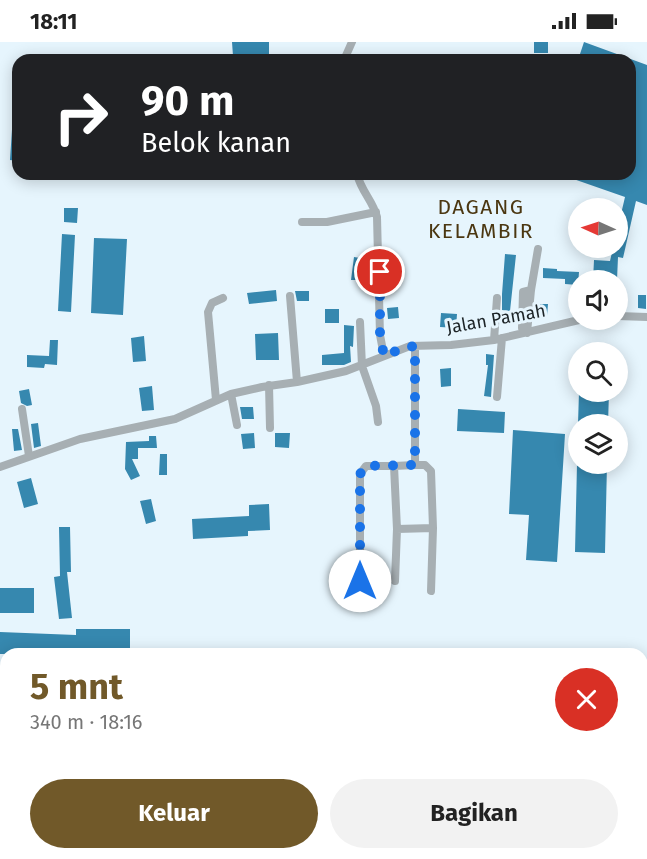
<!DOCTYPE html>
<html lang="id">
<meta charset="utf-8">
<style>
:root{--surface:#fff;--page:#f2f2f2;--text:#222;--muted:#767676;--accent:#715929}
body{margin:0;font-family:"Fira Sans",sans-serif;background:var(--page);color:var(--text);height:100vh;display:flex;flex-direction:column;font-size:22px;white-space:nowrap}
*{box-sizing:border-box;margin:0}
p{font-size:20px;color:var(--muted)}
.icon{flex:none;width:33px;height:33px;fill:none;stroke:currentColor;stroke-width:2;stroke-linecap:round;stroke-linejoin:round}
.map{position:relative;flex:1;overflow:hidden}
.sheet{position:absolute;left:0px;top:606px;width:648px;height:212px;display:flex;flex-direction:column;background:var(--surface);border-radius:18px 18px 0 0;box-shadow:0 3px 15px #0003}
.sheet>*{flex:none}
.banner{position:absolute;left:12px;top:12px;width:624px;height:126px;border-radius:18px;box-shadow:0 3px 15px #0003;background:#202124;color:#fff;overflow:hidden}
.needle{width:39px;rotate:273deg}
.buttons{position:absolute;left:568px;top:156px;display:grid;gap:12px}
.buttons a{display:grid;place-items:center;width:60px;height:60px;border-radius:50%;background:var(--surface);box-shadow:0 3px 15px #0003;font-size:30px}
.pin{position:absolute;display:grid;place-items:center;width:51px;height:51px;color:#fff;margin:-26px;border:3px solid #fff;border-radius:50%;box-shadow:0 2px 6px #0007}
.me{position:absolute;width:66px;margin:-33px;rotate:0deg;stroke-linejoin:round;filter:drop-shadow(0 0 4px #0008)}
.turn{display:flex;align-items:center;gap:21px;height:126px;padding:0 30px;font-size:27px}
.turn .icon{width:78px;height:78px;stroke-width:2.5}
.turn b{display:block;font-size:42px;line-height:51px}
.round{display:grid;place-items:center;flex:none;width:63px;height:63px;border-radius:32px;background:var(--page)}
.headline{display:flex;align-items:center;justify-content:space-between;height:102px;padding:0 30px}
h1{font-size:36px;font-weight:700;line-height:45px;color:var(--accent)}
.cta{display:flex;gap:12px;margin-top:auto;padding:12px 30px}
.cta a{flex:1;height:69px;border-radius:36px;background:var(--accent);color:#fff;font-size:24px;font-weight:700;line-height:69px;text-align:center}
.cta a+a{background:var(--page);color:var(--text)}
.status{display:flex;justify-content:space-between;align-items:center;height:42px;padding:0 30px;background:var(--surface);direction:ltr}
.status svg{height:16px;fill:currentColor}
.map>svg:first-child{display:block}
</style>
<div class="status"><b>18:11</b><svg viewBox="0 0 49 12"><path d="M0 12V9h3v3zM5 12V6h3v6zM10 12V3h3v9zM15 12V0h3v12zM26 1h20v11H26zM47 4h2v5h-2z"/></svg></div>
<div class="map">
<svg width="647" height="817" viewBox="0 0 647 817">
<rect width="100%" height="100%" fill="#e6f5fd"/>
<!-- water -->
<path fill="#7fd0f9" d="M 492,812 L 587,812 L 599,817 L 467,817 L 471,814 Z"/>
<!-- building -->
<path fill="#3688af" d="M 232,0 L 269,0 L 269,15 L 244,17 L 244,14 L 233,14 Z
M 534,0 L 548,0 L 548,11 L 534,11 Z
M 584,0 L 647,23 L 647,163 L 636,159 L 623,216 L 618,215 L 617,238 L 593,238 L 594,218 L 610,219 L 613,206 L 618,206 L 618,185 L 625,155 L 562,133 L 630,132 L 630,18 L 578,18 Z
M 13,72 L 18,72 L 18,119 L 10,118 Z
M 64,166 L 78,166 L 77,181 L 64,180 Z
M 62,192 L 75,193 L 71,270 L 58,269 Z
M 94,196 L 127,197 L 123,273 L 91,271 Z
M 505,212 L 516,213 L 510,269 L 502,268 L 502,252 Z
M 354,215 L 366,217 L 363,238 L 351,238 Z
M 543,226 L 557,227 L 557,229 L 579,230 L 578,243 L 565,242 L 565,237 L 543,236 Z
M 276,248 L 277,259 L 249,262 L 247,251 Z
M 295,249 L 309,249 L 309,259 L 297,259 Z
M 638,253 L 646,253 L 646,267 L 638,266 Z
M 538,262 L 548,262 L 547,274 L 537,274 Z
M 398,265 L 399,276 L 388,277 L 387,266 Z
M 325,267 L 339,267 L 339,281 L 325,281 Z
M 441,271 L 457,272 L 456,286 L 440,285 Z
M 344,283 L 354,284 L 353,305 L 350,304 L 351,320 L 344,323 L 322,323 L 322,313 L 344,311 Z
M 278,291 L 279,318 L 256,318 L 255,292 Z
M 144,294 L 146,319 L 133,320 L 131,296 Z
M 50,298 L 58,298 L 57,323 L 45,322 L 44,326 L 27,325 L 27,313 L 49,314 Z
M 486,312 L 494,313 L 491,355 L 484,354 L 488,323 L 486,323 Z
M 451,326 L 451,344 L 441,345 L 440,327 Z
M 152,344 L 154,368 L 142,369 L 139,346 Z
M 29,347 L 32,363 L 27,364 L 21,361 L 19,349 Z
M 579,350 L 609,350 L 608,382 L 578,382 Z
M 240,365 L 253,365 L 254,377 L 242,377 Z
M 458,367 L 505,370 L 504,391 L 457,389 Z
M 38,381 L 41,404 L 34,406 L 31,382 Z
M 12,387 L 18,387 L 22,408 L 14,409 Z
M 513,388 L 565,392 L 557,520 L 526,518 L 529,473 L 509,472 Z
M 254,391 L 255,406 L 243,407 L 241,392 Z
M 275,391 L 290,391 L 289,406 L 275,405 Z
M 149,394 L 156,394 L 157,406 L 138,406 L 138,417 L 132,417 L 140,434 L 131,438 L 125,427 L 126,400 L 149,399 Z
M 160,412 L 167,412 L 167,433 L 159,433 Z
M 577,422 L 607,422 L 605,511 L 575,510 Z
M 31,436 L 38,462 L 24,466 L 17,440 Z
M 151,457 L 156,479 L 146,482 L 140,459 Z
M 269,462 L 270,488 L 248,489 L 248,494 L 193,497 L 192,477 L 249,474 L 249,463 Z
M 59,485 L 70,485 L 71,530 L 67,530 L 72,576 L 59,577 L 54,535 L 60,534 Z
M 0,546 L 34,546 L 34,571 L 0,571 Z
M 76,587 L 130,587 L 130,612 L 0,612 L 0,590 L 76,593 Z"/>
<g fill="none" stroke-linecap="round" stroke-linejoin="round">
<!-- minor -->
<path stroke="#a7afb3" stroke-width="8" d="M 344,18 L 352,0
M 357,132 C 361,149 373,159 377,175 L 380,293 L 384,314
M 302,180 L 327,180 L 376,170
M 290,254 L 297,340
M 618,274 L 647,275
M 360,280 L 362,324 L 376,364 L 378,380
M 522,286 L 523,250 L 531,248
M 527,291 L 531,248 L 538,207
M 494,298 L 497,256
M 269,343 L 270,386
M 231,352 L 237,383
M 497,355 L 502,296
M 216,358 L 208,270 L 212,261 L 223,256
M 22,367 L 29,414
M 415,423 L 425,423 L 431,429 L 433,486 L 431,549
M 0,425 L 80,397 L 175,377 L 231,352 L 262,345 L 297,340 L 346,329 L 410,304 L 451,303 L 494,298 L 579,278
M 397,487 L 433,486
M 395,539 L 397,487 L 394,424 L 415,423 L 415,304
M 375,547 L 362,545 L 360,539 L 360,432 L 366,424 L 394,424"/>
</g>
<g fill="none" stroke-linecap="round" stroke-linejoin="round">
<!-- route -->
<path stroke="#1a73e8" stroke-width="10" stroke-dasharray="0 18" d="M 360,539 L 360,432 L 366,424 L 415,423 L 415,304 L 403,306 L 384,314 L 380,293 L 380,230"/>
</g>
<g text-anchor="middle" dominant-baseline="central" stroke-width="6" stroke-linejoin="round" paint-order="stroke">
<!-- street labels -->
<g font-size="18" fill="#1c2326" stroke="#e6f5fd">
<text transform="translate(496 277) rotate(-10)">Jalan Pamah</text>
</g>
<!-- quarter labels -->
<g font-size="21" letter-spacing="1.5" fill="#4b3711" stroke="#e6f5fd">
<text x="481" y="165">DAGANG<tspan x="481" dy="24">KELAMBIR</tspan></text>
</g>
</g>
</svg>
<div class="buttons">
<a><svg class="needle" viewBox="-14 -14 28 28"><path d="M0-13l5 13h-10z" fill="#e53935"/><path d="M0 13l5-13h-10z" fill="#767676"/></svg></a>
<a><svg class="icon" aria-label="sound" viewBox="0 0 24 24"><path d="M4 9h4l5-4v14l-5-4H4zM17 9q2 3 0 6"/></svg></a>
<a><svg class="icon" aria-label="search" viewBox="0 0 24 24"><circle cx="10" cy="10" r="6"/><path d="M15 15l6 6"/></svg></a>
<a><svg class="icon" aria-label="layers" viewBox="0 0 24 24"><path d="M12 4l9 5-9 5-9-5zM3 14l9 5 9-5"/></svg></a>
</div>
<div class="pin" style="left:380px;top:230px;background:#d93025"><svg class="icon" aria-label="arrive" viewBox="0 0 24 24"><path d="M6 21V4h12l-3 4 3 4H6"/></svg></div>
<svg class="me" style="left:360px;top:539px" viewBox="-20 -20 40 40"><circle r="19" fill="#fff"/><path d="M0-13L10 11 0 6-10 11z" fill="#1a73e8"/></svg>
<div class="banner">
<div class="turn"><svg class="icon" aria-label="right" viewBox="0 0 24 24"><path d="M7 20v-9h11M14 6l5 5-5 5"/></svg><div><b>90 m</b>Belok kanan</div></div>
</div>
<section class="sheet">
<div class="headline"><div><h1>5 mnt</h1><p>340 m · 18:16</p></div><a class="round" style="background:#d93025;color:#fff"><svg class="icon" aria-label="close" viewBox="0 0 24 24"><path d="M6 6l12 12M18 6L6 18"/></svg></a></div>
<div class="cta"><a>Keluar</a><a>Bagikan</a></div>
</section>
</div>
